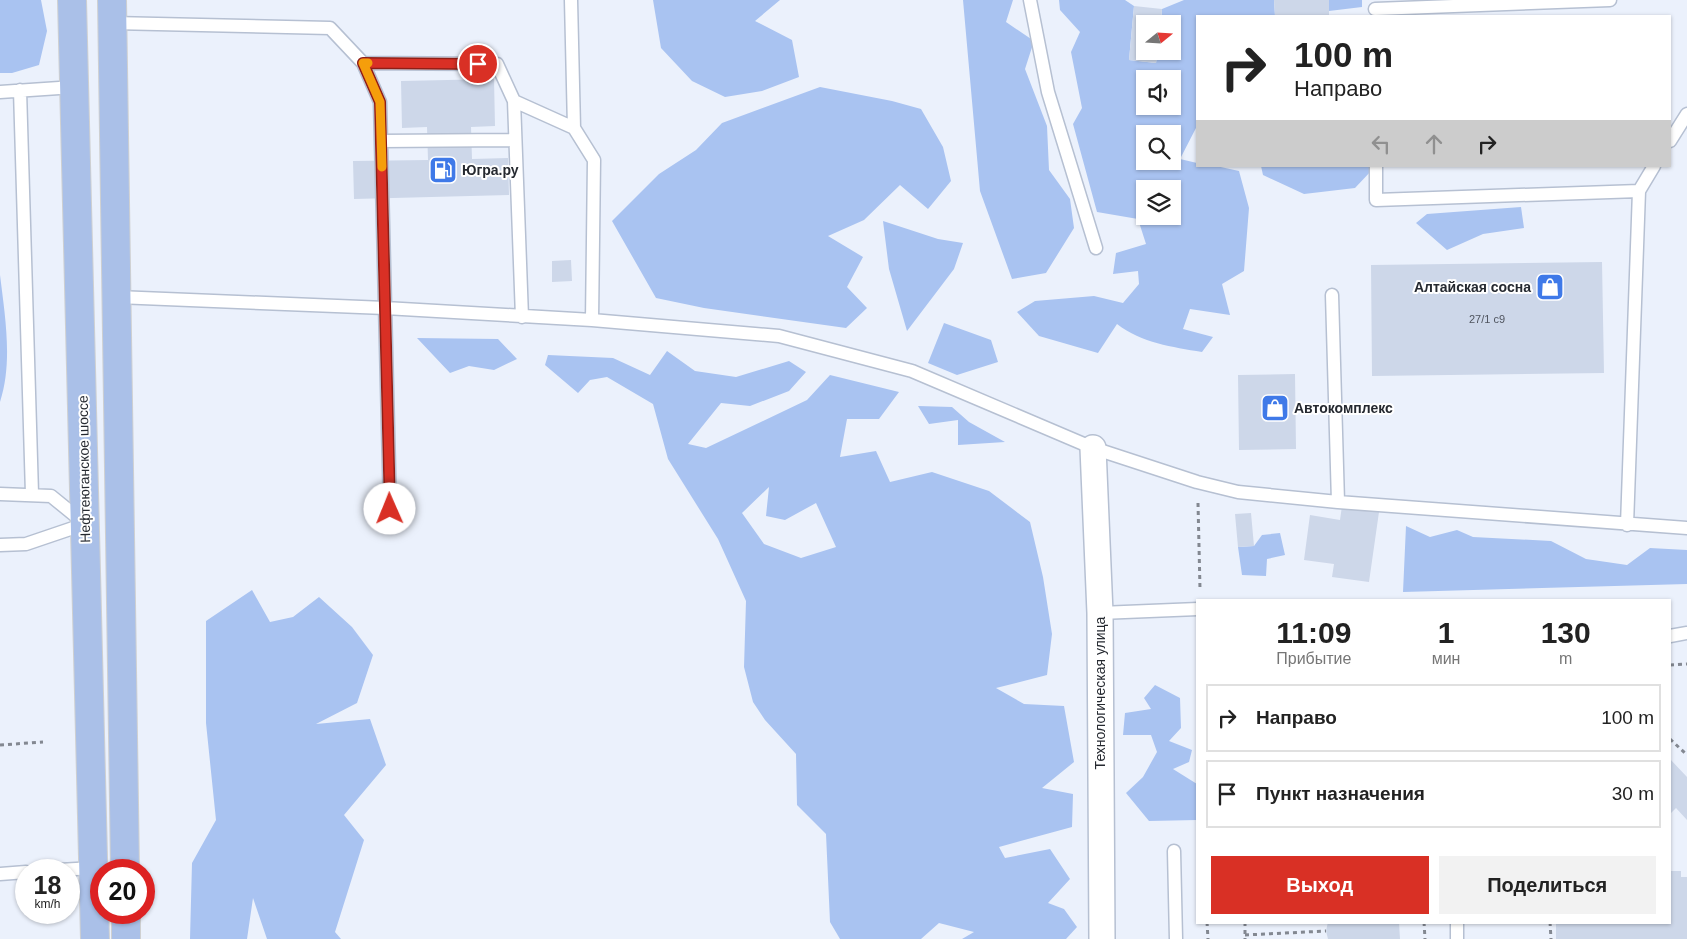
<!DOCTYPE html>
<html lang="ru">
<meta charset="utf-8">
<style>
:root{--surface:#fff;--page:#f2f2f2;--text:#222;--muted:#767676;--line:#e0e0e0;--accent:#d93025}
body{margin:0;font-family:Helvetica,sans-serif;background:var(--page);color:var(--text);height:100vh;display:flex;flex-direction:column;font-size:19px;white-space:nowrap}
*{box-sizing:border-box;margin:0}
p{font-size:16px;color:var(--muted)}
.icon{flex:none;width:28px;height:28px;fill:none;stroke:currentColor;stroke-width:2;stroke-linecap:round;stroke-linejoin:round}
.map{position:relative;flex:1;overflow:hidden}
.side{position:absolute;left:1196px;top:599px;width:475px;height:325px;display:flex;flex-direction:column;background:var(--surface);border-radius:0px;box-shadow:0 1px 4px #0004}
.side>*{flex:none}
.banner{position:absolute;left:1196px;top:15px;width:475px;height:152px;border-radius:0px;box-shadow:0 1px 4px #0004;background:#fff;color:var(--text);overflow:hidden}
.needle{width:32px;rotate:72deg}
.tools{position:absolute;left:1136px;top:15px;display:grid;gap:10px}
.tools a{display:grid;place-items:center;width:45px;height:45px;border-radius:0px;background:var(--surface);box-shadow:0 1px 4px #0004;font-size:25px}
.speed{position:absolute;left:15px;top:859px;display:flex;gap:10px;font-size:25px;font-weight:700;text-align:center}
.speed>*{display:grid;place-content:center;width:65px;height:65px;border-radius:50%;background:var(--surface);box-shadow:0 1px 4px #0004;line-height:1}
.speed small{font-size:12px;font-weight:400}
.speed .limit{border:8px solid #d22;background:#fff;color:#111}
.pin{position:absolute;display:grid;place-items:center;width:42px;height:42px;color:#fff;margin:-21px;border:2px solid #fff;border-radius:50%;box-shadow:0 1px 5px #0007}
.me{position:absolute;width:55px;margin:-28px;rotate:359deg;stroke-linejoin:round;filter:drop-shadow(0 0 4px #0008)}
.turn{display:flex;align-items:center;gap:18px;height:105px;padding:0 15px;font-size:22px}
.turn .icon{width:65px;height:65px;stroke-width:2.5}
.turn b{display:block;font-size:35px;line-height:42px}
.lanes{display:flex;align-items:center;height:48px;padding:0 15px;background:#0003;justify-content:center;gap:25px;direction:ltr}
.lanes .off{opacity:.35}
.eta{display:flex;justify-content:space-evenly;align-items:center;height:85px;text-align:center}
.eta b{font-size:30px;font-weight:600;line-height:35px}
.cta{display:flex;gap:10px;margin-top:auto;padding:10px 15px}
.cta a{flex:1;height:58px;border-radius:0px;background:var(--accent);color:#fff;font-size:20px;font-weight:600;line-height:58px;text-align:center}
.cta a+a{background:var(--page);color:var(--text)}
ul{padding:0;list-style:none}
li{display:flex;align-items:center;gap:15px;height:68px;margin:0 10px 8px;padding:0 5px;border:2px solid var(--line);border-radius:0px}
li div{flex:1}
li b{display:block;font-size:19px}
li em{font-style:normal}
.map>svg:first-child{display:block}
</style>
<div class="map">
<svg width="1687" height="939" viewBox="0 0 1687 939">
<rect width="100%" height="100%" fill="#ebf1fc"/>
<!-- green -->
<path fill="#a9c3f1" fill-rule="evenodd" d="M 0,0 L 41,0 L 47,31 L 39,65 L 12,73 L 0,73 Z
M 653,0 L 780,0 L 755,21 L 792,40 L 799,77 L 762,91 L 725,97 L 692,81 L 661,48 Z
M 963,0 L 1013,0 L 1006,22 L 1034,41 L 1025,69 L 1047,126 L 1049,170 L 1070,199 L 1074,228 L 1046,273 L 1012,279 L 980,191 Z
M 1059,0 L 1125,0 L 1134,6 L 1129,60 L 1156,63 L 1158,51 L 1172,51 L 1172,24 L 1161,24 L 1162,9 L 1184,0 L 1274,0 L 1275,16 L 1198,16 L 1197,126 L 1180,159 L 1197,163 L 1198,166 L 1216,166 L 1239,171 L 1249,208 L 1244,271 L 1222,284 L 1230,315 L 1190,309 L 1183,329 L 1213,337 L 1202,352 C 1172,347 1142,343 1117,324 L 1098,353 L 1039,336 L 1017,312 L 1035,301 L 1094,296 L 1123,303 L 1139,284 L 1138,271 L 1113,274 L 1116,253 L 1146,244 L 1138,219 L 1097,212 L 1073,124 L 1082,108 L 1071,52 L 1080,32 L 1060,10 ZM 1145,79 L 1172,79 L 1172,106 L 1145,106 ZM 1145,134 L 1172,134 L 1172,161 L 1145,161 ZM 1145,189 L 1172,189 L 1172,216 L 1145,216 Z
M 1329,0 L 1362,0 L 1362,7 L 1329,11 Z
M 820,87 L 892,101 L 921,109 L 943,147 L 951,181 L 928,209 L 900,185 L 864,220 L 828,236 L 863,257 L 847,287 L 867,308 L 846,328 L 704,308 L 656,298 L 612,221 L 659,174 L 696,150 L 722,123 Z
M 1261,166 L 1372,166 L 1372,170 L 1355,188 L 1304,194 L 1263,175 Z
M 1521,207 L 1524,228 L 1483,234 L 1447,250 L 1416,223 L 1427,214 Z
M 883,221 L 938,239 L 963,243 L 954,269 L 907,331 L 889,269 Z
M 0,275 C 5,316 13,362 0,402 Z
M 944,323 L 991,340 L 998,362 L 957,375 L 928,363 Z
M 417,338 L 498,339 L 517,359 L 494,370 L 469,366 L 450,373 Z
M 667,351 L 695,371 L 736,377 L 789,361 L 806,372 L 789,391 L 750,406 L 721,403 L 688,444 L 706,448 L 807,400 L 830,375 L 899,392 L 879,419 L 847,419 L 840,457 L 876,451 L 890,482 L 932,472 L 989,491 L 1030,522 L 1043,577 L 1052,634 L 1047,675 L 996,688 L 1024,704 L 1064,706 L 1074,762 L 1042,788 L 1073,794 L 1072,827 L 999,847 L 1005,858 L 1050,849 L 1070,879 L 1048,903 L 1064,909 L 1077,927 L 1066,939 L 962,939 L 974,932 L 939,923 L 921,939 L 840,939 L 830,922 L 826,834 L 797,805 L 796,754 L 765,720 L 753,702 L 744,667 L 746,601 L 718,539 L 668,459 L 653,404 L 607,377 L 590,380 L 578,393 L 545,365 L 548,355 L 613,358 L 650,375 ZM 769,487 L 766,516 L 785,520 L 816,503 L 836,547 L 801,558 L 764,544 L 742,513 Z
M 918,406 L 952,407 L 969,422 L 1005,442 L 958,445 L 958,420 L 929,424 Z
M 1406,526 L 1430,537 L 1457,530 L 1473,537 L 1551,541 L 1586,559 L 1627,565 L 1650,548 L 1687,550 L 1687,584 L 1403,592 Z
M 1280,533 L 1285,555 L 1267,559 L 1266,576 L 1242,575 L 1238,547 L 1254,546 L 1262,535 Z
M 252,590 L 270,622 L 293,617 L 319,597 L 352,627 L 373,655 L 357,703 L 316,724 L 370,719 L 386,765 L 344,815 L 364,840 L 335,932 L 341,939 L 267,939 L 253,898 L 247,939 L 190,939 L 192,863 L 216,820 L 206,723 L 206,621 Z
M 1155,685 L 1180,698 L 1181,728 L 1169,741 L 1192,750 L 1189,762 L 1173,769 L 1197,784 L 1197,820 L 1149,821 L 1126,793 L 1143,777 L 1157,752 L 1151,735 L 1123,735 L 1125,713 L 1151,709 L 1144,698 Z"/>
<!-- building -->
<path fill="#cdd7e9" d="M 1274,0 L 1329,0 L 1329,16 L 1275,16 Z
M 1134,6 L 1162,9 L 1161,24 L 1145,24 L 1145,51 L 1158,51 L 1156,63 L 1129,60 Z
M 494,79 L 495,126 L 471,127 L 472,159 L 508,158 L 509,195 L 354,199 L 353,161 L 428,160 L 427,127 L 402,128 L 401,81 Z
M 571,260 L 572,281 L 552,282 L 552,261 Z
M 1602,262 L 1604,373 L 1372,376 L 1371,265 Z
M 1295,374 L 1296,449 L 1239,450 L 1238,375 Z
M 1342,506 L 1379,512 L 1369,582 L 1332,577 L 1334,564 L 1304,560 L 1310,515 L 1340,520 Z
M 1251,513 L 1254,546 L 1238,547 L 1235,514 Z
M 1670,759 L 1687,777 L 1687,820 L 1676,808 L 1670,814 Z
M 1670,871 L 1681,871 L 1681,877 L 1687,877 L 1687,939 L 1556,939 L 1556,922 L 1670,922 Z
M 1328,922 L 1399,922 L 1400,939 L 1328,939 L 1326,931 Z"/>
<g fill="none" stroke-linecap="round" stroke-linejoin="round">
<defs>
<path id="service" d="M 571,0 L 574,128
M 1030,0 L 1048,92 L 1096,248
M 1375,9 L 1610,0
M 113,23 L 330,28 L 363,63 L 380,102 L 390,509
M 363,63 L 497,64 L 514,101 L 522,317
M 20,90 L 32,494
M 0,92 L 74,87
M 514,101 L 574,128 L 594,160 L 592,320
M 381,141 L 515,140
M 1670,141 L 1687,114
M 1376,166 L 1376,200 L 1639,191
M 1332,295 L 1338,502
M 117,297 L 385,308 L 592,320 L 779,336 L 912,371 L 1093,448 L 1197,482 L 1238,492 L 1338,502 L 1687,528
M 0,494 L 51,496 L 83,522
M 1627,525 L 1639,191 L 1654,166
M 0,545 L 26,544 L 85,524
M 1100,613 L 1198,609
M 1670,636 L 1687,633
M 1174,851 L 1176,939
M 59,870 L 93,868
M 0,874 L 26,872
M 1457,922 L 1457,939"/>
<path id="minor" d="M 1093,448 L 1100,613 L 1102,939"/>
<path id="primary" d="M 72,0 L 95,939
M 112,0 L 125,870
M 126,912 L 126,939"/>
</defs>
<!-- service casing -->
<use href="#service" stroke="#b6c0d2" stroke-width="15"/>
<!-- minor casing -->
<use href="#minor" stroke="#b6c0d2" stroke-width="28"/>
<!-- primary casing -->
<use href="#primary" stroke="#cfd0d1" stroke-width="30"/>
<!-- path -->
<path stroke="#838891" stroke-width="3" stroke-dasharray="4 4" stroke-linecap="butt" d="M 1198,503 L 1200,589
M 1670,665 L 1687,664
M 1670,739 L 1687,755
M 0,745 L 43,742
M 1207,922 L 1208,939
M 1245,922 L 1245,939
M 1424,922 L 1425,939
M 1550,922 L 1551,939
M 1245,935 L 1326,931"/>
<!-- service -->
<use href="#service" stroke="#fff" stroke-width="12"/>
<!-- minor -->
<use href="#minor" stroke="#fff" stroke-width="25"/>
<!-- primary -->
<use href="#primary" stroke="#aac0e8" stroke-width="28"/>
</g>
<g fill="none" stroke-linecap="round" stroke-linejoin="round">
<defs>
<path id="route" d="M 390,509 L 380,102 L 363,63 L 478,64"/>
</defs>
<!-- route casing -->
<use href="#route" stroke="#8d1f18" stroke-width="12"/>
<!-- route -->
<use href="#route" stroke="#d93025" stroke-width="9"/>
<!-- slow -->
<path stroke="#f59e0b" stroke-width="9" d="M 368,63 L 363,63 L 380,102 L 382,167"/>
</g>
<!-- icons -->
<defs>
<symbol id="fuel-square" viewBox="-11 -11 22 22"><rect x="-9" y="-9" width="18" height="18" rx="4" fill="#3f79e8" stroke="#fff"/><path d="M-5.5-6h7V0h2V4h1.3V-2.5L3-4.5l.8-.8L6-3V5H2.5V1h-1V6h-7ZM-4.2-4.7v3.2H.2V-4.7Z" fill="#fff"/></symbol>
<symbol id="shop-square" viewBox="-11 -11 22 22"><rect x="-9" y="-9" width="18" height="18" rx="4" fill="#3f79e8" stroke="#fff"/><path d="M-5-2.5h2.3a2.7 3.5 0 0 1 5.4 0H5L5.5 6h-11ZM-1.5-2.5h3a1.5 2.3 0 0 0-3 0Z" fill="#fff"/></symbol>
</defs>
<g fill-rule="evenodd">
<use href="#fuel-square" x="427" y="154" width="32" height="32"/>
<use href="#shop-square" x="1534" y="271" width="32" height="32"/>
<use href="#shop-square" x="1259" y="392" width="32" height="32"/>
</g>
<g text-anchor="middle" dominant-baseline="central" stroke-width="4" stroke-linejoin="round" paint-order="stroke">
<!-- number labels -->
<g font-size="11" fill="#4f545e">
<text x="1487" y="319">27/1 с9</text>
</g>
<!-- poi labels -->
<g font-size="14" font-weight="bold" fill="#252930" stroke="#fff" text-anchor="start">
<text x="462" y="170">Югра.ру</text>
<text x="1531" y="287" text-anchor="end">Алтайская сосна</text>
<text x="1294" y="408">Автокомплекс</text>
</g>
<!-- street labels -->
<g font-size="14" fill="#252930" stroke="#fff">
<text transform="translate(84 469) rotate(-91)">Нефтеюганское шоссе</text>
<text transform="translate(1100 693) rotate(-90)">Технологическая улица</text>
</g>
</g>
</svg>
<div class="tools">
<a><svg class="needle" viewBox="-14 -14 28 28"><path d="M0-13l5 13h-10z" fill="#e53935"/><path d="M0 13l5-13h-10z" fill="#767676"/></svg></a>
<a><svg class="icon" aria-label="sound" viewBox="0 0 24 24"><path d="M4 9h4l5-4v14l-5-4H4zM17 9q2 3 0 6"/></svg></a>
<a><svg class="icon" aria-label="search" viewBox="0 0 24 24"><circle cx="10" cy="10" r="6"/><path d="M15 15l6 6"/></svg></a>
<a><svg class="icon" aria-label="layers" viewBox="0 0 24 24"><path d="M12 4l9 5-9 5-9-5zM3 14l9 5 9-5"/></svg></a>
</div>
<div class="speed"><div>18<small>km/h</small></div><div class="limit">20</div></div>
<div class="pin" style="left:478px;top:64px;background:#d93025"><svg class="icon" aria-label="arrive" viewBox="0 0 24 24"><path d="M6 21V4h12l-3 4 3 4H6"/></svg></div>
<svg class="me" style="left:390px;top:509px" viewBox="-20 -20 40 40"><circle r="19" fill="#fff"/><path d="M0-13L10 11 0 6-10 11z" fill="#d93025"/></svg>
<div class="banner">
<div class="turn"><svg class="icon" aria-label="right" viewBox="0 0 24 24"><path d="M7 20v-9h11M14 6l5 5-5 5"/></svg><div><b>100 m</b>Направо</div></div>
<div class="lanes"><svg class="icon off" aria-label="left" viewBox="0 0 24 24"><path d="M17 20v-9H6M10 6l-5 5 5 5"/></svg><svg class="icon off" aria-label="ahead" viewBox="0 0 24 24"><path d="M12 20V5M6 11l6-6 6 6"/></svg><svg class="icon" aria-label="right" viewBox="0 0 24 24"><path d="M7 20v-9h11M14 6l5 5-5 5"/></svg></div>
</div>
<section class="side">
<div class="eta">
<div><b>11:09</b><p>Прибытие</p></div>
<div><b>1</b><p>мин</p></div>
<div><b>130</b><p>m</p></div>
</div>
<ul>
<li><svg class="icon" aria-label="right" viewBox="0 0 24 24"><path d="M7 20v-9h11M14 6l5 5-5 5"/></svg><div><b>Направо</b></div><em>100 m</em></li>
<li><svg class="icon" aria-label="arrive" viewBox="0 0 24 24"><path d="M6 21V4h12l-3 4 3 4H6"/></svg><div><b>Пункт назначения</b></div><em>30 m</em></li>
</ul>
<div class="cta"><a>Выход</a><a>Поделиться</a></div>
</section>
</div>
